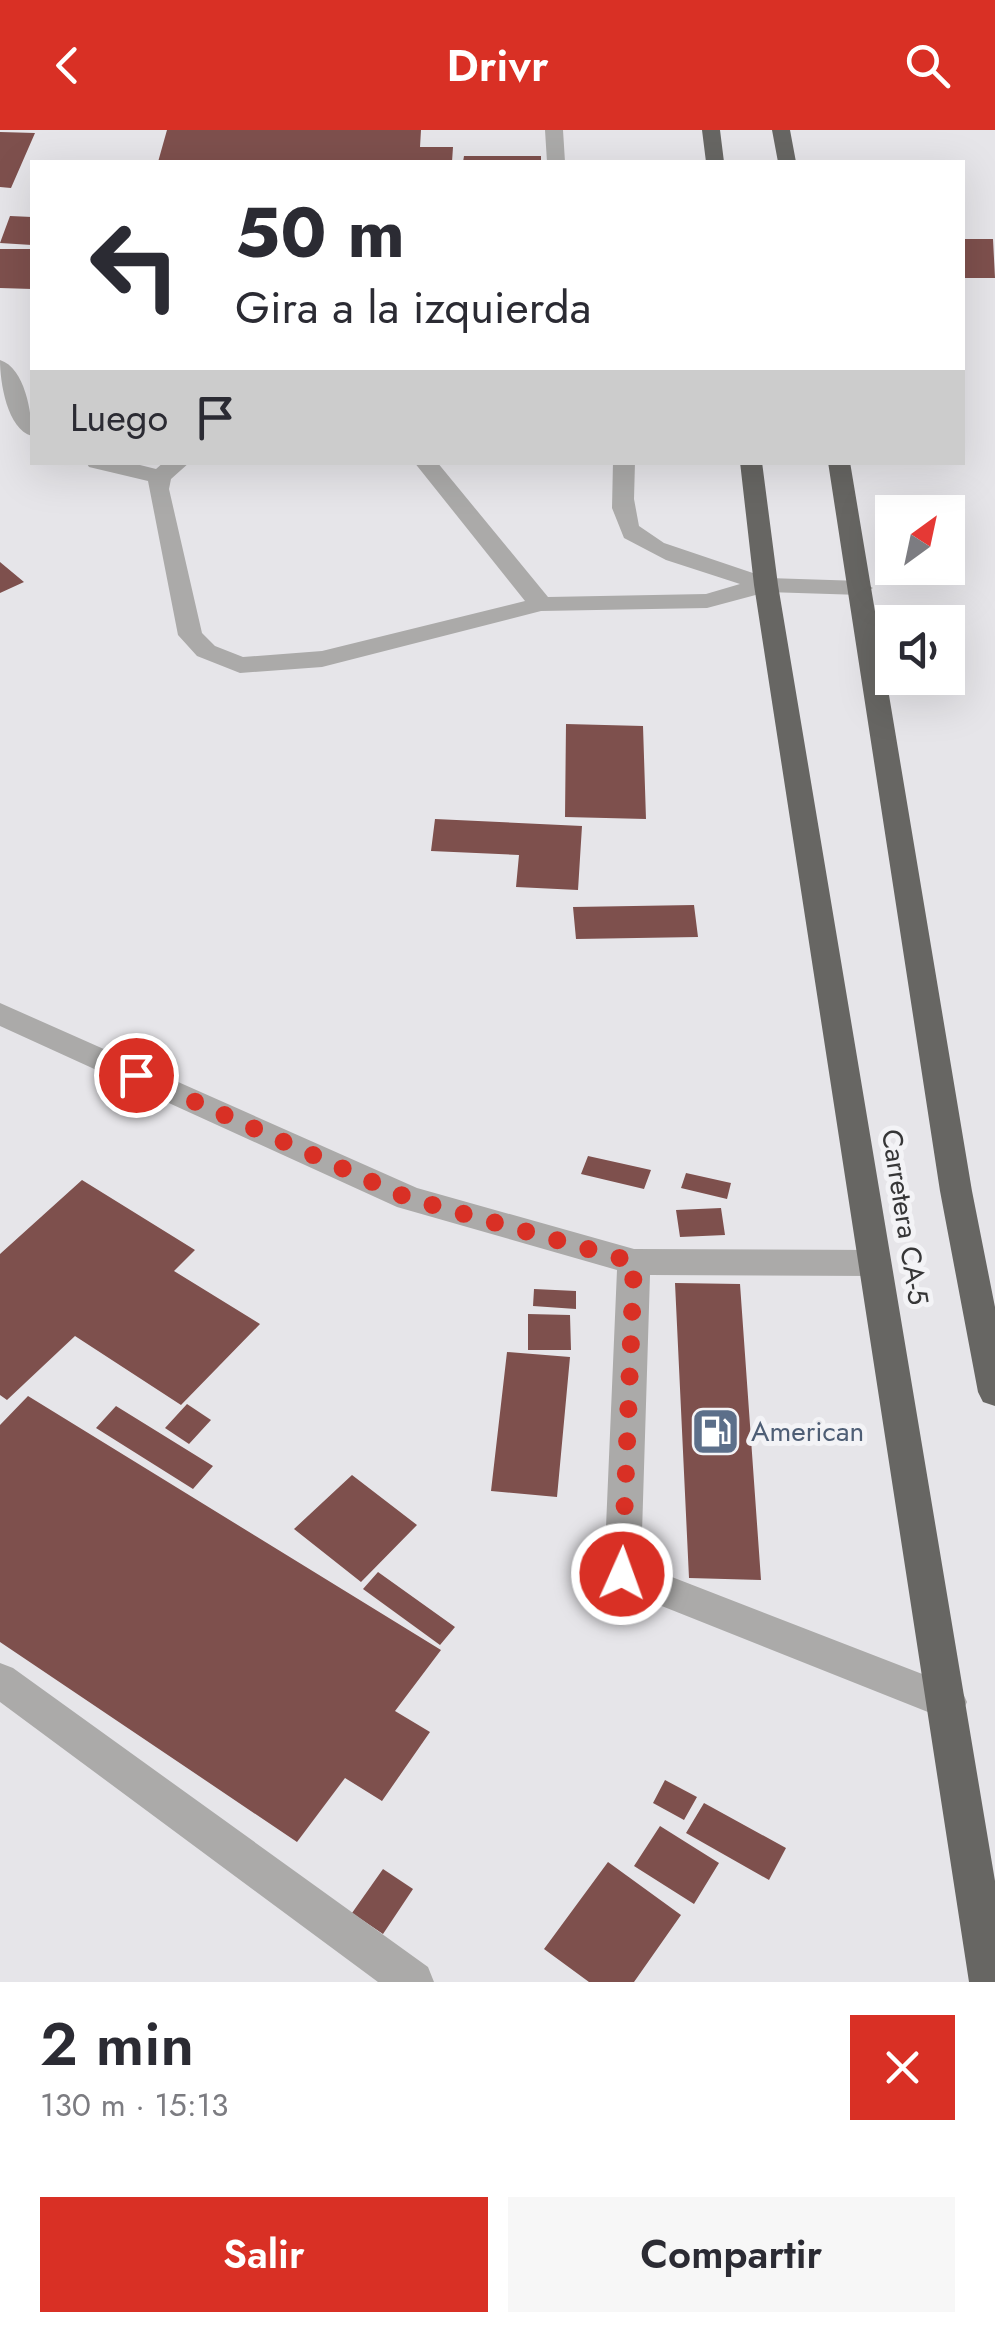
<!DOCTYPE html>
<html lang="es">
<meta charset="utf-8">
<style>
:root{--surface:#fff;--page:#f7f7f7;--text:#2b2b33;--muted:#7c7c81;--accent:#d93025}
body{margin:0;font-family:Jost,sans-serif;background:var(--page);color:var(--text);height:100vh;display:flex;flex-direction:column;font-size:38px;white-space:nowrap}
*{box-sizing:border-box;margin:0}
p{font-size:32px;color:var(--muted)}
.icon{flex:none;width:55px;height:55px;fill:none;stroke:currentColor;stroke-width:2;stroke-linecap:round;stroke-linejoin:round}
.map{position:relative;height:1852px;overflow:hidden}
.side{display:flex;flex-direction:column;background:var(--surface);flex:1}
.side>*{flex:none}
.banner{position:absolute;left:30px;top:30px;width:935px;height:305px;border-radius:0px;box-shadow:0 10px 40px #0002;background:#fff;color:var(--text);overflow:hidden}
.needle{width:65px;rotate:33deg}
.controls{position:absolute;left:875px;top:365px;display:grid;gap:20px}
.controls a{display:grid;place-items:center;width:90px;height:90px;border-radius:0px;background:var(--surface);box-shadow:0 10px 40px #0002;font-size:50px}
.pin{position:absolute;display:grid;place-items:center;width:85px;height:85px;color:#fff;margin:-42px;border:5px solid #fff;border-radius:50%;box-shadow:0 2px 10px #0007}
.me{position:absolute;width:110px;margin:-55px;rotate:2deg;stroke-linejoin:round;filter:drop-shadow(0 0 8px #0008)}
.turn{display:flex;align-items:center;gap:35px;height:210px;padding:0 40px;font-size:45px}
.turn .icon{width:130px;height:130px;stroke-width:2.5}
.turn b{display:block;font-size:70px;line-height:85px}
.then{display:flex;align-items:center;height:95px;padding:0 40px;background:#0003;gap:20px;font-size:38px}
.round{display:grid;place-items:center;flex:none;width:105px;height:105px;border-radius:0px;background:var(--page)}
.head{display:flex;align-items:center;justify-content:space-between;height:170px;padding:0 40px}
h1{font-size:60px;font-weight:600;line-height:75px}
.primary-button{display:flex;gap:20px;margin-top:auto;padding:20px 40px}
.primary-button a{flex:1;height:115px;border-radius:0px;background:var(--accent);color:#fff;font-size:40px;font-weight:600;line-height:115px;text-align:center}
.primary-button a+a{background:var(--page);color:var(--text)}
header{display:flex;justify-content:space-between;align-items:center;height:130px;padding:0 40px;background:var(--accent);color:#fff;font-size:45px;font-weight:600}
.map>svg:first-child{display:block}
</style>
<header><svg class="icon" aria-label="back" viewBox="0 0 24 24"><path d="M15 5l-7 7 7 7"/></svg>Drivr<svg class="icon" aria-label="search" viewBox="0 0 24 24"><circle cx="10" cy="10" r="6"/><path d="M15 15l6 6"/></svg></header>
<div class="map">
<svg width="995" height="1852" viewBox="0 0 995 1852">
<rect width="100%" height="100%" fill="#e6e5e9"/>
<!-- building -->
<path fill="#7e504d" d="M 167,0 L 421,0 L 420,17 L 453,17 L 452,32 L 158,32 Z
M 0,2 L 35,3 L 11,58 L 0,57 Z
M 464,26 L 541,26 L 541,32 L 463,32 Z
M 10,86 L 32,87 L 32,115 L 0,113 Z
M 962,109 L 993,109 L 995,148 L 962,148 Z
M 0,119 L 32,119 L 32,159 L 0,158 Z
M 0,432 L 24,452 L 0,463 Z
M 566,594 L 643,596 L 646,689 L 565,687 Z
M 435,689 L 582,696 L 578,760 L 516,757 L 519,725 L 431,721 Z
M 694,775 L 698,807 L 576,809 L 573,777 Z
M 588,1026 L 651,1040 L 644,1059 L 581,1044 Z
M 686,1043 L 731,1053 L 727,1069 L 681,1058 Z
M 82,1050 L 195,1120 L 174,1141 L 260,1194 L 181,1275 L 75,1206 L 7,1270 L 0,1265 L 0,1124 Z
M 721,1078 L 725,1105 L 680,1107 L 676,1080 Z
M 675,1153 L 740,1154 L 761,1450 L 689,1448 Z
M 534,1159 L 576,1161 L 576,1179 L 533,1176 Z
M 528,1184 L 570,1185 L 571,1220 L 528,1220 Z
M 507,1222 L 570,1227 L 557,1367 L 491,1361 Z
M 28,1266 L 441,1520 L 395,1581 L 430,1602 L 382,1671 L 345,1648 L 297,1712 L 0,1512 L 0,1295 Z
M 187,1274 L 211,1290 L 189,1314 L 165,1298 Z
M 116,1276 L 213,1336 L 193,1359 L 96,1298 Z
M 352,1345 L 417,1395 L 361,1452 L 294,1399 Z
M 378,1442 L 455,1497 L 440,1515 L 363,1459 Z
M 665,1650 L 697,1667 L 684,1690 L 653,1673 Z
M 704,1673 L 786,1718 L 769,1750 L 686,1703 Z
M 660,1696 L 719,1733 L 694,1774 L 634,1736 Z
M 608,1732 L 681,1785 L 634,1852 L 589,1852 L 544,1819 Z
M 383,1739 L 413,1759 L 383,1804 L 352,1783 Z"/>
<g fill="none" stroke-linecap="round" stroke-linejoin="round">
<!-- minor -->
<path fill="#abaaa9" fill-rule="evenodd" d="M 545,0 L 563,0 L 565,32 L 547,32 Z
M 0,230 C 25,238 32,283 32,306 C 7,299 0,252 0,230 Z
M 86,332 L 128,332 L 156,339 L 164,332 L 190,332 L 171,349 L 169,359 L 202,503 L 215,516 L 243,527 L 322,521 L 525,471 L 414,332 L 437,332 L 548,467 L 706,464 L 740,454 L 666,430 L 624,408 L 612,378 L 613,332 L 635,332 L 634,369 L 639,396 L 664,413 L 768,448 L 861,451 L 873,458 L 861,465 L 767,462 L 707,478 L 541,481 L 322,537 L 240,543 L 197,526 L 178,505 L 148,351 L 89,337 Z
M 0,873 L 417,1058 L 634,1119 L 874,1120 L 886,1124 L 890,1133 L 886,1142 L 874,1146 L 650,1145 L 641,1435 L 961,1559 L 967,1572 L 961,1585 L 948,1590 L 609,1455 L 604,1444 L 617,1140 L 397,1077 L 0,896 Z
M 0,1533 L 13,1538 L 428,1837 L 434,1852 L 378,1852 L 0,1572 Z"/>
<!-- highway -->
<path fill="#676663" fill-rule="evenodd" d="M 702,0 L 720,0 L 724,32 L 706,32 Z
M 772,0 L 790,0 L 796,32 L 778,32 Z
M 740,332 L 762,332 L 778,455 L 995,1751 L 995,1852 L 969,1852 L 754,455 Z
M 828,332 L 850,332 L 972,1061 L 995,1177 L 995,1276 L 983,1272 L 978,1262 L 940,1061 Z"/>
</g>
<g fill="none" stroke-linecap="round" stroke-linejoin="round">
<!-- route -->
<path stroke="#d93025" stroke-width="18" stroke-dasharray="0 32.4" d="M 136,945 L 408,1068 L 634,1132 L 622,1444"/>
</g>
<!-- icons -->
<defs>
<symbol id="fuel-square" viewBox="-11 -11 22 22"><rect x="-9" y="-9" width="18" height="18" rx="4" fill="#5c6f8a" stroke="#f3f3f6"/><path d="M-5.5-6h7V0h2V4h1.3V-2.5L3-4.5l.8-.8L6-3V5H2.5V1h-1V6h-7ZM-4.2-4.7v3.2H.2V-4.7Z" fill="#fff"/></symbol>
</defs>
<g fill-rule="evenodd">
<use href="#fuel-square" x="688" y="1274" width="55" height="55"/>
</g>
<g text-anchor="middle" dominant-baseline="central" stroke-width="10" stroke-linejoin="round" paint-order="stroke">
<!-- street labels -->
<g font-size="28" fill="#363637" stroke="#f3f3f6">
<text transform="translate(905 1087) rotate(81)">Carretera CA-5</text>
</g>
<!-- service labels -->
<g font-size="28" fill="#4e5e75" stroke="#f3f3f6" text-anchor="start">
<text x="751" y="1301">American</text>
</g>
</g>
</svg>
<div class="controls">
<a><svg class="needle" viewBox="-14 -14 28 28"><path d="M0-13l5 13h-10z" fill="#e53935"/><path d="M0 13l5-13h-10z" fill="#7c7c81"/></svg></a>
<a><svg class="icon" aria-label="sound" viewBox="0 0 24 24"><path d="M4 9h4l5-4v14l-5-4H4zM17 9q2 3 0 6"/></svg></a>
</div>
<div class="pin" style="left:136px;top:945px;background:#d93025"><svg class="icon" aria-label="arrive" viewBox="0 0 24 24"><path d="M6 21V4h12l-3 4 3 4H6"/></svg></div>
<svg class="me" style="left:622px;top:1444px" viewBox="-20 -20 40 40"><circle r="17" fill="#d93025" stroke="#fff" stroke-width="3"/><path d="M0-11L8 9 0 5-8 9z" fill="#fff"/></svg>
<div class="banner">
<div class="turn"><svg class="icon" aria-label="left" viewBox="0 0 24 24"><path d="M17 20v-9H6M10 6l-5 5 5 5"/></svg><div><b>50 m</b>Gira a la izquierda</div></div>
<div class="then">Luego<svg class="icon" aria-label="arrive" viewBox="0 0 24 24"><path d="M6 21V4h12l-3 4 3 4H6"/></svg></div>
</div>
</div>
<section class="side">
<div class="head"><div><h1>2 min</h1><p>130 m · 15:13</p></div><a class="round" style="background:#d93025;color:#fff"><svg class="icon" aria-label="close" viewBox="0 0 24 24"><path d="M6 6l12 12M18 6L6 18"/></svg></a></div>
<div class="primary-button"><a>Salir</a><a>Compartir</a></div>
</section>
